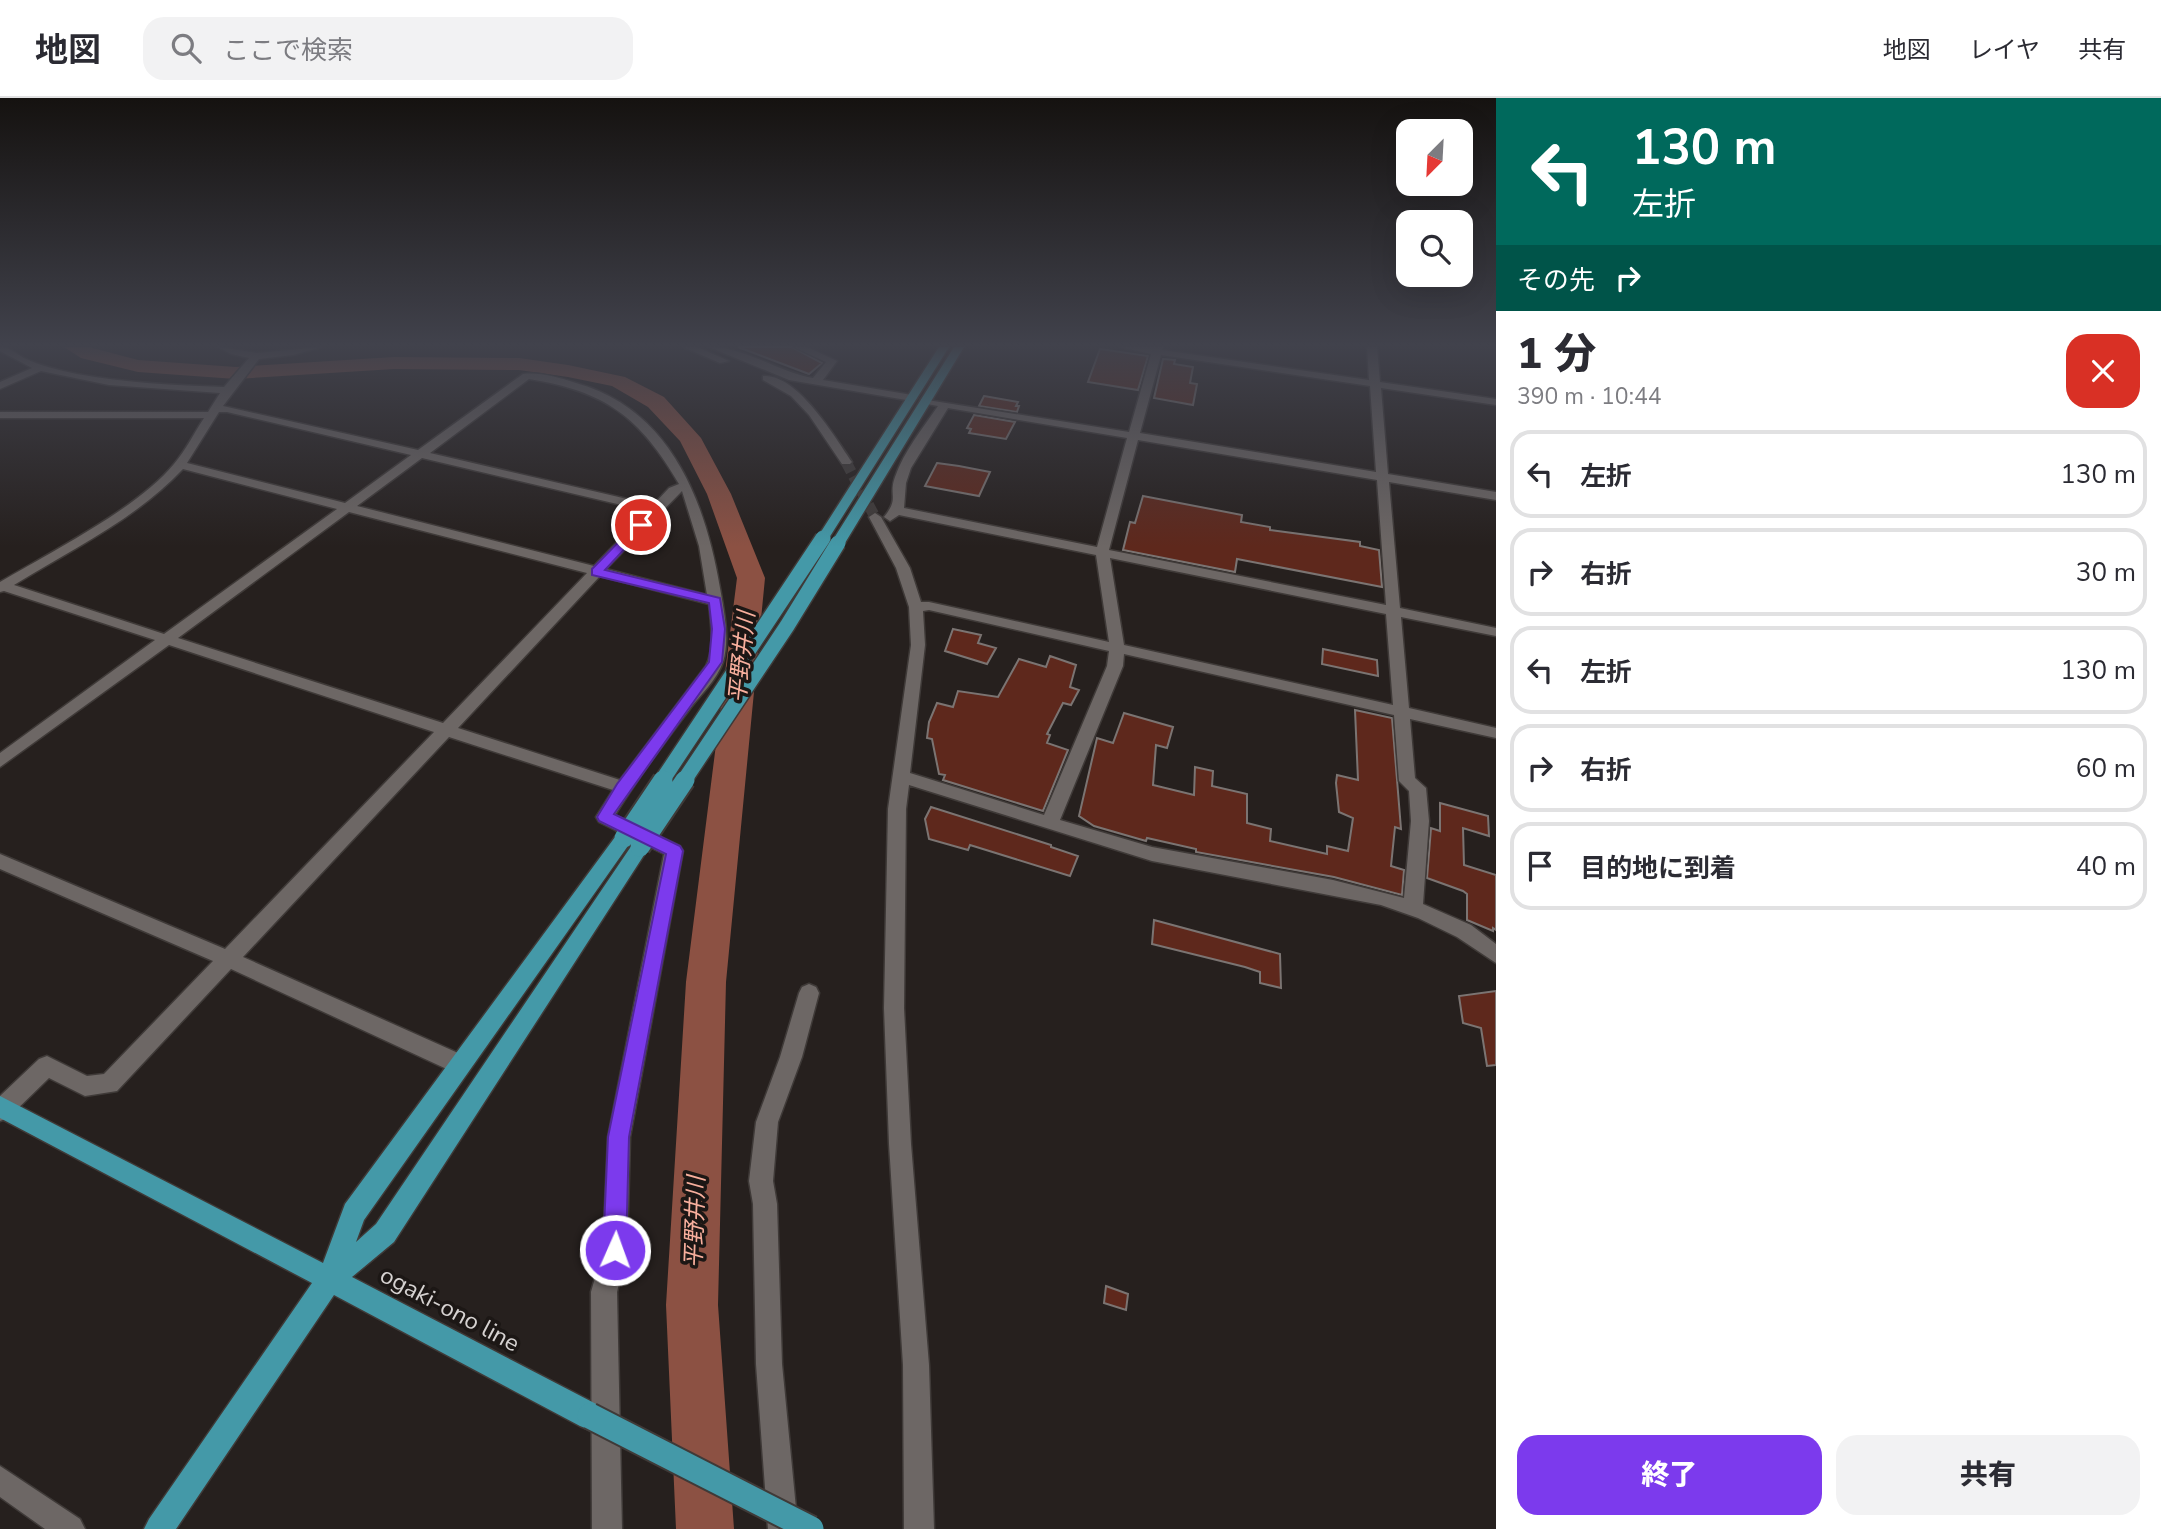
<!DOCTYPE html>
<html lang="ja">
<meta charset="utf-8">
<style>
:root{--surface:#fff;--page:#f2f2f3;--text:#2b2b33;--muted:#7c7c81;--line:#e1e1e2;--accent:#7c3aed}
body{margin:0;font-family:"Nunito Sans","Noto Sans JP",sans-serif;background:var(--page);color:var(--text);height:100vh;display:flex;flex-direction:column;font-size:26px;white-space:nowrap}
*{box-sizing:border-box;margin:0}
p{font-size:23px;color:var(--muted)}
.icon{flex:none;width:38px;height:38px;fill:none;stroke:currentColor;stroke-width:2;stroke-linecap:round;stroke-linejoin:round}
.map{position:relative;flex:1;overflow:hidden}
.sheet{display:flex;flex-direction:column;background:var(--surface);width:665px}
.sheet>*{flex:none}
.guide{background:#00695c;color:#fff;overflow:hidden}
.needle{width:46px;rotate:204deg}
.controls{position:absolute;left:1396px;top:21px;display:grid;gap:14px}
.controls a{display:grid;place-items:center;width:77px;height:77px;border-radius:14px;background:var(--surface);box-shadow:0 7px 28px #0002;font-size:35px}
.pin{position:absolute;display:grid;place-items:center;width:60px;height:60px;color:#fff;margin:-30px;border:4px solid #fff;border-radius:50%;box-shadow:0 2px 7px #0007}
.me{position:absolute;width:77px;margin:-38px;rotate:2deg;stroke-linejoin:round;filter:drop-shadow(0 0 5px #0008)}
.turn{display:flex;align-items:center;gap:24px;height:147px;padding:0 21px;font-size:32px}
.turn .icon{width:91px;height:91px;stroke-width:2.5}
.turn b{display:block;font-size:49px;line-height:60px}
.then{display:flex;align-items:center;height:66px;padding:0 21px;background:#0003;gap:14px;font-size:26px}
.round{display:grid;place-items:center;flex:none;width:74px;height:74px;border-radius:21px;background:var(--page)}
.headline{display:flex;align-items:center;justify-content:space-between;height:119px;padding:0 21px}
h1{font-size:42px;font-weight:800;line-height:52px}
.button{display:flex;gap:14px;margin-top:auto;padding:14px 21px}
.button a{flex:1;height:80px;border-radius:21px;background:var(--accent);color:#fff;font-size:28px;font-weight:800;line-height:80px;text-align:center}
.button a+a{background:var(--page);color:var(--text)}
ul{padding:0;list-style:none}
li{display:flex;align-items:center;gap:21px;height:88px;margin:0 14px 10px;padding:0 7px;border:4px solid var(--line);border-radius:21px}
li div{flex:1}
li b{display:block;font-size:26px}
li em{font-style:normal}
header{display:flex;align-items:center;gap:42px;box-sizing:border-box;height:98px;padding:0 35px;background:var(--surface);border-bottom:2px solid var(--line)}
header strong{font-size:33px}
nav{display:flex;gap:38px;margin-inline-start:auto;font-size:24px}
.search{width:490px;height:63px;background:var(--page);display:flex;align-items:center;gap:18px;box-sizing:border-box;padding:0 24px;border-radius:21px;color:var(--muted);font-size:26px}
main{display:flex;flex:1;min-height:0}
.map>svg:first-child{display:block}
</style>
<header>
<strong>地図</strong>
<div class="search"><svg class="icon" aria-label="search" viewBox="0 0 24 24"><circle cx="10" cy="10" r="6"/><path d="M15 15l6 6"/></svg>ここで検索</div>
<nav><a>地図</a><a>レイヤ</a><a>共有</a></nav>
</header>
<main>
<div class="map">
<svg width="1496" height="1431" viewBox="0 0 1496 1431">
<rect width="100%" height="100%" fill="#26201e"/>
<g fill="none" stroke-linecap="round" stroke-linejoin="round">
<!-- river -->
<path fill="#8c5143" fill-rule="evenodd" d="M 64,249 L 89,249 L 138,262 L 236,269 L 394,259 L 519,260 L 568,267 L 625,279 L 664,299 L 701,340 L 731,396 L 765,480 L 726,884 L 718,1207 L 734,1431 L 676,1431 L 666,1207 L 686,884 L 737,480 L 707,396 L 680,343 L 648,309 L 612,288 L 568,279 L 519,272 L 394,271 L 236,281 L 138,274 L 81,260 Z"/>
</g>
<!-- building -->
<path fill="#5e281c" stroke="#7b7472" stroke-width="2" d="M 738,249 L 792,249 L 822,265 L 809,276 Z
M 1100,251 L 1148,258 L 1138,292 L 1088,284 Z
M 1163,261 L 1175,262 L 1174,266 L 1193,269 L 1190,285 L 1197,286 L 1193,307 L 1154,300 Z
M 984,298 L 1018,304 L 1016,308 L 1019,308 L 1017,314 L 979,308 Z
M 974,317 L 1015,324 L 1006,341 L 969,335 L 971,331 L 967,330 Z
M 937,365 L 959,368 L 990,374 L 979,398 L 925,388 Z
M 1143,398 L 1242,417 L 1241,424 L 1270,429 L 1270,432 L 1360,444 L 1360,448 L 1379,452 L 1382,489 L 1237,461 L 1235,474 L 1123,452 L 1130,424 L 1135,425 Z
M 953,531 L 981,537 L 978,545 L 996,550 L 987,566 L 945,553 Z
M 1323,551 L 1377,562 L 1378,578 L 1322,566 Z
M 1050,558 L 1076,567 L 1070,589 L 1079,592 L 1071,607 L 1063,605 L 1047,636 L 1050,637 L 1047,645 L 1068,652 L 1043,713 L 943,682 L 945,677 L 939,676 L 932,641 L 927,640 L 929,624 L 937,605 L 953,609 L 958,593 L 998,599 L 1019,561 L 1046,569 Z
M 1355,612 L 1392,620 L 1401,731 L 1395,729 L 1391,768 L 1404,772 L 1402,797 L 1334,779 L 1196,754 L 1196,751 L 1147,740 L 1146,743 L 1094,728 L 1079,718 L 1097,640 L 1113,645 L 1124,615 L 1173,629 L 1167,650 L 1156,647 L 1153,687 L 1194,697 L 1195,669 L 1213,673 L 1212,688 L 1247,696 L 1247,725 L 1271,731 L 1270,743 L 1327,756 L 1327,748 L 1348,753 L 1353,720 L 1339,714 L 1336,685 L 1337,677 L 1358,682 Z
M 1440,705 L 1488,718 L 1489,738 L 1463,730 L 1464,767 L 1496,777 L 1496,832 L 1493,830 L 1493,833 L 1467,822 L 1467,796 L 1463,793 L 1427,780 L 1431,730 L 1440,733 Z
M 931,709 L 1051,747 L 1051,749 L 1078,758 L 1070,778 L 970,747 L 968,752 L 929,741 L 925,721 Z
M 1154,822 L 1280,856 L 1281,890 L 1260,885 L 1260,874 L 1245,869 L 1152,846 Z
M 1496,893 L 1496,967 L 1487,968 L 1481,930 L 1463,925 L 1459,898 Z
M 1106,1188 L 1128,1196 L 1126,1212 L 1104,1205 Z"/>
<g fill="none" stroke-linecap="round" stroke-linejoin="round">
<!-- minor-tunnel -->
<path stroke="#403b39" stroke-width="11" stroke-dasharray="11 5" stroke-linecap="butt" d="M 846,364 L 875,419"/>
<defs>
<path id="minor" d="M 0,249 C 10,249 15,255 24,260 C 40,268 59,272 77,276 C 125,285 175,287 224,289 L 249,260 L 231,256 L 218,249 L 257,255 L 322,249 L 293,257 L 259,261 L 223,308 L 418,352 L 523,276 C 540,274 560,280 576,285 C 670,311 705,402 720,490 C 724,513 730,542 723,564 C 717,582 700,597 689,612 C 663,646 638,680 615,717 L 680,748 L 683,753 L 630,1039 L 627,1152 L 617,1194 L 622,1431 L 592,1431 L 591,1194 L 603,1152 L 608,1039 L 664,756 L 599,724 L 596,719 L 613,692 L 449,639 L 243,859 L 467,959 L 470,966 L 467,973 L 459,976 L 451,973 L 231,871 L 117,993 L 85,998 L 49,980 L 8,1020 L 0,1023 L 0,998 L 39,961 L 47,958 L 87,978 L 104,976 L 213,863 L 0,771 L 0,756 L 225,851 L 434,634 L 169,547 L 0,669 L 0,655 L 155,542 L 4,493 L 0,494 L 0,484 C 51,454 138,410 174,366 C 186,352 194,335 204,320 L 0,320 L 0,314 L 208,314 L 220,295 L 109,287 L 41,273 L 0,291 L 0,284 L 32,270 L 0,253 ZM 529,281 C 605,293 640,319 679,386 L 669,390 L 653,407 L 430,355 ZM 219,314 L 227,314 L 411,357 L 345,405 L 187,365 ZM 422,360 L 647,413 L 594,468 L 357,408 ZM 183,371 L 337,411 L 164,536 L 14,487 C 71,452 136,421 183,371 ZM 682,393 L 699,448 L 707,497 L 606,471 ZM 349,414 L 587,475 L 443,625 L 178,540 ZM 600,478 L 709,506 C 711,526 715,550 706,568 L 620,682 L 458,630 Z
M 683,249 L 697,249 L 729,263 L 720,265 Z
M 709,249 C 745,249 778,274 813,280 L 826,264 L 794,249 L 807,249 L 837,263 L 823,282 L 912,297 L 917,300 L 912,303 L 789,282 Z
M 1120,249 L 1163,249 L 1162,252 L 1369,282 L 1367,249 L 1377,249 L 1380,284 L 1496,301 L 1496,307 L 1381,290 L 1388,376 L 1496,394 L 1496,402 L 1389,384 L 1400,510 L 1496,530 L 1496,538 L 1401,519 L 1409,610 L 1496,630 L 1496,640 L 1410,621 L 1415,680 L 1426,690 L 1429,723 L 1423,806 L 1471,827 L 1496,846 L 1496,865 L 1457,839 L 1418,820 L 1381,807 L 1152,763 L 909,687 L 906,711 L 904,910 L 911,1046 L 929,1267 L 934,1431 L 904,1431 L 903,1267 L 889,1046 L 884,910 L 888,711 L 911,547 L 909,509 L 896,470 L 869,419 L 875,415 L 881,419 L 910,470 L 921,504 L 929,504 L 1109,544 L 1096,457 L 899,417 L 890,423 L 884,419 C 900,399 888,398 895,379 C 904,353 923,330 938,308 L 921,305 L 921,301 L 1129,334 L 1151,256 ZM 1161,257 L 1370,288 L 1376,374 L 1140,335 ZM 948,310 L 1127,340 L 1097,449 L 904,410 L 906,385 L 911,370 ZM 1138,342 L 1377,382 L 1386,507 L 1109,452 ZM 1110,460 L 1386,516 L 1393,607 L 1124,547 ZM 929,512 L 1109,553 L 1107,568 L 1044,717 L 910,675 L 925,547 L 923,513 ZM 1124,556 L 1394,617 L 1399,683 L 1409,693 L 1411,723 L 1404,800 L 1333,782 L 1152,749 L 1060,722 L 1123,568 Z
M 763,278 C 797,275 835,339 852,364 L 850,366 L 842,366 L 809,317 L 791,298 L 763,282 Z
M 809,886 L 816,889 L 819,895 L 802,959 L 778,1024 L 773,1083 L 777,1106 L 782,1266 L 798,1431 L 768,1431 L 756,1266 L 753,1106 L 749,1083 L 756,1024 L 780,959 L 799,895 L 802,889 Z
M 0,1368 L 80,1421 L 85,1431 L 45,1431 L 0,1399 Z"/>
<path id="major" d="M 939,249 L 949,249 L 829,440 L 828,443 L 818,443 L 817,440 Z
M 954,249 L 964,249 L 845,445 L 838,449 L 833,448 L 831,445 Z
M 624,733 L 630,735 L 633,740 L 630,745 L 364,1122 L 356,1144 L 376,1126 L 634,744 L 646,744 L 649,749 L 646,754 L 394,1144 L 352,1179 L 600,1308 L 604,1318 L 600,1328 L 590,1332 L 580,1328 L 334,1197 L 176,1431 L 144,1431 L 149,1421 L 312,1185 L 0,1020 L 0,998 L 323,1165 L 345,1106 L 618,735 Z"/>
</defs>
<!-- minor casing -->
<use href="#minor" stroke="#3f3a38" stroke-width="3"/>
<!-- major casing -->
<use href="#major" stroke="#3f3a38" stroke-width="3"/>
<!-- minor -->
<use href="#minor" fill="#6d6765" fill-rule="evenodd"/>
<!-- major -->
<use href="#major" fill="#4499a8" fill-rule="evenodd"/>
<defs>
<path id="major-bridge-far2" d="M 661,684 L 823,440
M 683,684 L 787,528 L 838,445"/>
<path id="major-bridge-far1" d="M 624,740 L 663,682
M 640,749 L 685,682"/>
<path id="major-bridge" d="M 590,1318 L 811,1431"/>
</defs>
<!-- major-bridge-far2 casing -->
<use href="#major-bridge-far2" stroke="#3f3a38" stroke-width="18" stroke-linecap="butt"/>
<!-- major-bridge-far1 casing -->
<use href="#major-bridge-far1" stroke="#3f3a38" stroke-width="23" stroke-linecap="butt"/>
<!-- major-bridge casing -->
<use href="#major-bridge" stroke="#3f3a38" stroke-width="29" stroke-linecap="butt"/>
<!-- major-bridge-far2 -->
<use href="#major-bridge-far2" stroke="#4499a8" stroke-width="15"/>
<!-- major-bridge-far1 -->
<use href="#major-bridge-far1" stroke="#4499a8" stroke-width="19"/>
<!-- major-bridge -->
<use href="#major-bridge" stroke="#4499a8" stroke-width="25"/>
</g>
<!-- sky -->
<linearGradient id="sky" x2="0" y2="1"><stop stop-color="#151210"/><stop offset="0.55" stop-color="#41424c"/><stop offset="1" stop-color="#41424c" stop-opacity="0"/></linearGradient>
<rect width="1496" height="449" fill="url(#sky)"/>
<!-- route -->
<path fill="#7c3aed" stroke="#51269a" stroke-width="2" d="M 637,425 L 647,427 L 605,472 L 720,500 L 725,531 L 722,564 L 614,716 L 680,748 L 683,753 L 629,1039 L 626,1152 L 623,1160 L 615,1164 L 607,1160 L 603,1152 L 608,1039 L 666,756 L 599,723 L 597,719 L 617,686 L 709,564 L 712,531 L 709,505 L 592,477 L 592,471 Z"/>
<g text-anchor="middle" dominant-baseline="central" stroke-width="7" stroke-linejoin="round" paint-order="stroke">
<!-- water labels -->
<g font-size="23" font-style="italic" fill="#f8af9d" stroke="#1c1715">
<text transform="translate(742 559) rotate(-84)">平野井川</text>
<text transform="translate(695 1124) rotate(-88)">平野井川</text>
</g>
<!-- near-street labels -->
<g font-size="24" fill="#d6d2d1" stroke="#1c1715">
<text transform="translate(450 1211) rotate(28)">ogaki-ono line</text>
</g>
</g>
</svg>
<div class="controls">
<a><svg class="needle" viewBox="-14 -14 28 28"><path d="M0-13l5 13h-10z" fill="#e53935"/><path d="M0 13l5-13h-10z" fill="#7c7c81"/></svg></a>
<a><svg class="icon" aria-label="search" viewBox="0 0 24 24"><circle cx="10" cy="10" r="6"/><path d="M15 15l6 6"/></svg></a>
</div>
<div class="pin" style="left:641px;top:427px;background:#d93025"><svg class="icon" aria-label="arrive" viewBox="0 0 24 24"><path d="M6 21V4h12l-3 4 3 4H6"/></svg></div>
<svg class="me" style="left:615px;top:1152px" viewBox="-20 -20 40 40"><circle r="17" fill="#7c3aed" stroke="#fff" stroke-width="3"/><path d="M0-11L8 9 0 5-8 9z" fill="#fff"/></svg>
</div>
<section class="sheet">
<div class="guide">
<div class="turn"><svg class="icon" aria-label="left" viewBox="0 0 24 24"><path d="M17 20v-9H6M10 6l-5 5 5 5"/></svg><div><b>130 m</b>左折</div></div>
<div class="then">その先<svg class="icon" aria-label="right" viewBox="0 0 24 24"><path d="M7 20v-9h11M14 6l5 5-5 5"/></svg></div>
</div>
<div class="headline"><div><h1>1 分</h1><p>390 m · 10:44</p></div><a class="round" style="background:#d93025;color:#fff"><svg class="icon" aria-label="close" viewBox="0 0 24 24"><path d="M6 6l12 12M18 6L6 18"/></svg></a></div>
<ul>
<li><svg class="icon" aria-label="left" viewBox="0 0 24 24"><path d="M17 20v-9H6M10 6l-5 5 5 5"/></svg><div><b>左折</b></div><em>130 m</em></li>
<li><svg class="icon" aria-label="right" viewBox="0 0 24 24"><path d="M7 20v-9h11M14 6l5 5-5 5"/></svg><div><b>右折</b></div><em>30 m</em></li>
<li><svg class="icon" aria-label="left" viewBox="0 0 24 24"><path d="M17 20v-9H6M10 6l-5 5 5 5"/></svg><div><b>左折</b></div><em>130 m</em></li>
<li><svg class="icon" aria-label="right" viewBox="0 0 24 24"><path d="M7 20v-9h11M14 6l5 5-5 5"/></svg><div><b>右折</b></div><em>60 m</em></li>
<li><svg class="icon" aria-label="arrive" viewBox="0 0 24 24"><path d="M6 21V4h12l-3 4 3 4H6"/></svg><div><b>目的地に到着</b></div><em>40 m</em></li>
</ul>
<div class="button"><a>終了</a><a>共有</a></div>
</section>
</main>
